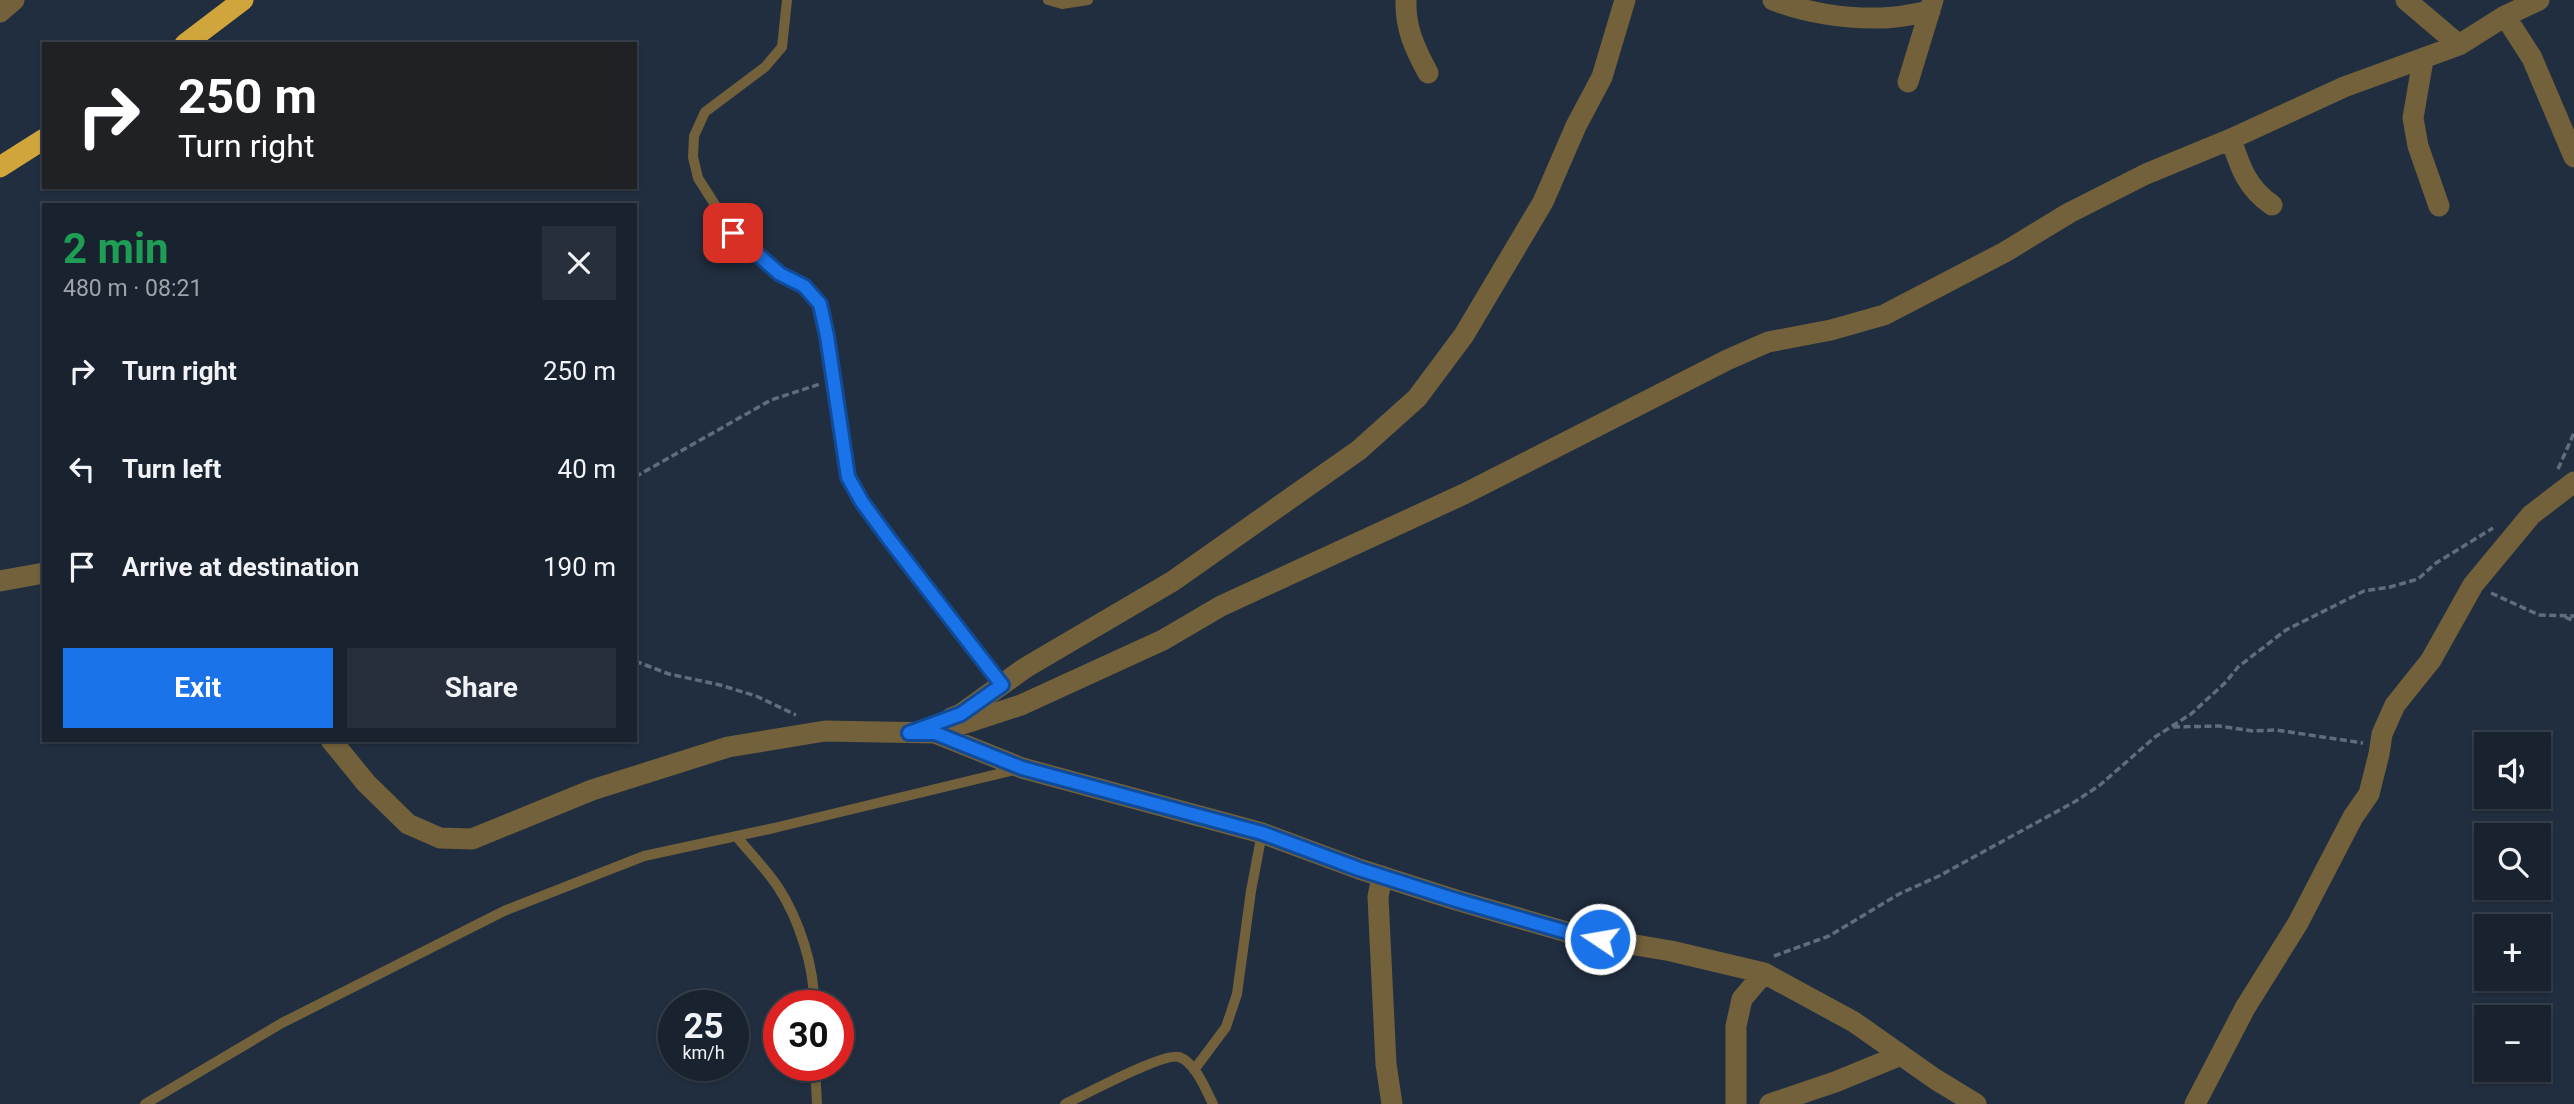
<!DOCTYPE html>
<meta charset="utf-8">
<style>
:root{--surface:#19222f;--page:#262f3b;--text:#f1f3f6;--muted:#9fa4aa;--line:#373f4b;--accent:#1a73e8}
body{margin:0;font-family:Roboto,sans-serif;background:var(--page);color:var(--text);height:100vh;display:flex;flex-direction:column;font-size:26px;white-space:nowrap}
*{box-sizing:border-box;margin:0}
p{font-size:23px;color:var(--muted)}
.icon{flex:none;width:38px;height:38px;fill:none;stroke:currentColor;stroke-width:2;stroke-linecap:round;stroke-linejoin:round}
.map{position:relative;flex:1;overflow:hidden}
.drawer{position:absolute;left:42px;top:203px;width:595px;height:539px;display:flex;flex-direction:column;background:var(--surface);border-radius:0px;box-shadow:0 2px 5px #0004,0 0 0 2px var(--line)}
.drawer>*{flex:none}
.banner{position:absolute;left:42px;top:42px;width:595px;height:147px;border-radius:0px;box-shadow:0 2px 5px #0004,0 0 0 2px var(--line);background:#202124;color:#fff;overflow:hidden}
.controls{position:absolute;left:2474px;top:732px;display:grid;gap:14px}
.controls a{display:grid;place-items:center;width:77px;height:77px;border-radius:0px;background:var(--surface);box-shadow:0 2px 5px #0004,0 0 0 2px var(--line);font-size:35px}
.speed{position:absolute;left:658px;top:990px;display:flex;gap:14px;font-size:35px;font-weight:700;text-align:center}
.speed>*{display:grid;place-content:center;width:91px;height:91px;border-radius:50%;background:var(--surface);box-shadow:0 2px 5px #0004,0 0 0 2px var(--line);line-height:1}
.speed small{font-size:18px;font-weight:400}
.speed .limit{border:10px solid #d22;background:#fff;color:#111}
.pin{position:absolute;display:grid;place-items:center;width:60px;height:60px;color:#fff;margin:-30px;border-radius:14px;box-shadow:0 4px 10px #0006}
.me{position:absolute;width:77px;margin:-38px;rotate:282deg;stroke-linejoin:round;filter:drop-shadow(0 0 5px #0008)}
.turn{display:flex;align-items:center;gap:24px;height:147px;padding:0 21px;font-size:32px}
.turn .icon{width:91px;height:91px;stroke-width:2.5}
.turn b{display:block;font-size:49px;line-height:60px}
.round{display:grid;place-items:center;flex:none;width:74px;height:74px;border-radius:0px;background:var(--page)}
.summary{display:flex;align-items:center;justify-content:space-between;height:119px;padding:0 21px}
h1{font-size:42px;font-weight:700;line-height:52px;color:#1e9e55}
.button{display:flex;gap:14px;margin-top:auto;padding:14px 21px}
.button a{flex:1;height:80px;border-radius:0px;background:var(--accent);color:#fff;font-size:28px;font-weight:700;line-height:80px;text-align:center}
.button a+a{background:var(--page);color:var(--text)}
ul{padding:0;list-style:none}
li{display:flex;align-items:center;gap:21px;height:98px;padding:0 21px}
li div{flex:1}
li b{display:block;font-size:26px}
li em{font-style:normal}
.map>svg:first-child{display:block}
</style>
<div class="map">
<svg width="2574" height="1104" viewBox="0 0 2574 1104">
<rect width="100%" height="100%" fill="#212e3f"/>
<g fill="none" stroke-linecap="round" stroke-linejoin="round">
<!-- path -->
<path stroke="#616d7c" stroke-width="3.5" stroke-dasharray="7 3.5" stroke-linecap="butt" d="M 2558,469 L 2574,433
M 635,477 L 771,400 L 820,384
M 2491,593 L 2539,615 L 2574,616
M 2565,617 L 2574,621
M 635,661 L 669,674 L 720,685 L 756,696 L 796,715
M 2173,727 L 2219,726 L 2253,731 L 2276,730 L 2363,743
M 1774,956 L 1829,936 L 1899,894 L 1939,876 L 2076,801 L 2100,785 L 2155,737 L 2191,714 L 2226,682 L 2238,667 L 2286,630 L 2364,591 L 2390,587 L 2418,579 L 2436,563 L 2493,528"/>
<!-- lane -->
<path stroke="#72613b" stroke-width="10" d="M 787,0 L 782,47 L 765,67 L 705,112 L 694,136 L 693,157 L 698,178 L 733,233 L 780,274 L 804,286 L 819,304 L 827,336 L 848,477 L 889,539 L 1002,685
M 1048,0 L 1062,4 L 1088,0
M 736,836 C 750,853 766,869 778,887 C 799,919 815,968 814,1006
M 815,1066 L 817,1104
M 1194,1070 L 1226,1027 L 1237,994 L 1251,891 L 1262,833
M 145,1104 L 282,1023 L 504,911 L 644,856 L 774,828 L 1018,769
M 1065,1104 C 1084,1095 1164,1052 1179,1057 C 1195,1062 1206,1090 1213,1104"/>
<!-- street -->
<path stroke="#72613b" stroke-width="21" d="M 1406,0 C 1405,28 1415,49 1428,73
M 1773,0 C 1806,13 1846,19 1881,18 C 1897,18 1914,14 1930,11
M 2406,0 L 2459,45
M 0,12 L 14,0
M 2505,16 L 2532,58 L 2574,157
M 2423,60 L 2413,118 L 2418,146 L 2439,206
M 1908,82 L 1933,0
M 2231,139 C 2240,167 2247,188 2272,205
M 0,581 L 44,573
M 951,718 L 961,714 L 1025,668 L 1173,581 L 1359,450 L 1417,398 L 1464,335 L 1543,202 L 1576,126 L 1602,77 L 1625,0
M 935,733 L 1022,768 L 1262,833 L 1359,869 L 1456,900 L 1577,935 L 1671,951 L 1764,973 L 1854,1022 L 1935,1079 L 1976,1104
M 331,740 L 366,783 L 408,824 L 440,838 L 472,839 L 592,790 L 728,747 L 825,731 L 935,733 L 1021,705 L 1163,640 L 1221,606 L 1464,494 L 1727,360 L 1768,342 L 1831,330 L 1884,315 L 2005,252 L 2069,213 L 2146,174 L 2231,139 L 2344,87 L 2459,45 L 2505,16 L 2539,0
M 1382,876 L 1378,897 L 1386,1064 L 1392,1104
M 1736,1104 L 1736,1026 L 1742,999 L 1764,973
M 1770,1104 L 1835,1082 L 1901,1055
M 2195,1104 L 2245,1008 L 2298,923 L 2353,817 L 2369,794 L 2379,754 L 2382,734 L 2395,705 L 2431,660 L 2473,585 L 2531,515 L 2574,482"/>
<!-- highway -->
<path stroke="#d0a63c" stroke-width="21" d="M 185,44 L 243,0
M 0,167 L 44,139"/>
</g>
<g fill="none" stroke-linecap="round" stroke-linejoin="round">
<defs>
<path id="route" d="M 733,233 L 780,274 L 804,286 L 820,304 L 827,336 L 848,477 L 862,502 L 889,539 L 1002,685 L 961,714 L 909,733 L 935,733 L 1022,768 L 1262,833 L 1359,869 L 1456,900 L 1577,935 L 1600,939"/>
</defs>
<!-- route casing -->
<use href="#route" stroke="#114b97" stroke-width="18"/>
<!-- route -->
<use href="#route" stroke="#1a73e8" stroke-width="12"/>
</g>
</svg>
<div class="controls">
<a><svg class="icon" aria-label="sound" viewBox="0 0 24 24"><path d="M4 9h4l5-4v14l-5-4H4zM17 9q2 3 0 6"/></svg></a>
<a><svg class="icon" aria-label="search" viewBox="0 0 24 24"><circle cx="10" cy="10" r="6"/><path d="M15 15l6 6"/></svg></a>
<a>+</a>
<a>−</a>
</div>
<div class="speed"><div>25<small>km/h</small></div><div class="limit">30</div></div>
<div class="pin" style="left:733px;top:233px;background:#d93025"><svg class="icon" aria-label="arrive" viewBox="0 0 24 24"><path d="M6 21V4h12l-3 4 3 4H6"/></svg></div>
<svg class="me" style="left:1600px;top:939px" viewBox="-20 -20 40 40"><circle r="17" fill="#1a73e8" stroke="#fff" stroke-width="3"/><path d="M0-11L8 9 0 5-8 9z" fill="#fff"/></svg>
<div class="banner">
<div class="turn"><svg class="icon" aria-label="right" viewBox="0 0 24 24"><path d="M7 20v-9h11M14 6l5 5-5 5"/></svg><div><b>250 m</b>Turn right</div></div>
</div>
<section class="drawer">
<div class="summary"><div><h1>2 min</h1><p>480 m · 08:21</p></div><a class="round"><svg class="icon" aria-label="close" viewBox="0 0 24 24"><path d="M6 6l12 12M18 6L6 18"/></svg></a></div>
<ul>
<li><svg class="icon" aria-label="right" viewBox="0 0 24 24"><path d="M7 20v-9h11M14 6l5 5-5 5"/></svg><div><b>Turn right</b></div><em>250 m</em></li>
<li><svg class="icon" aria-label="left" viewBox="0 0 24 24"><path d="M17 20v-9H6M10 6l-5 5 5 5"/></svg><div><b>Turn left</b></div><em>40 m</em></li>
<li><svg class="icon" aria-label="arrive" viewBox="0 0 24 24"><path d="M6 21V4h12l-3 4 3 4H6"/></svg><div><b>Arrive at destination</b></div><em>190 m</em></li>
</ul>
<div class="button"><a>Exit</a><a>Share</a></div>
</section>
</div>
